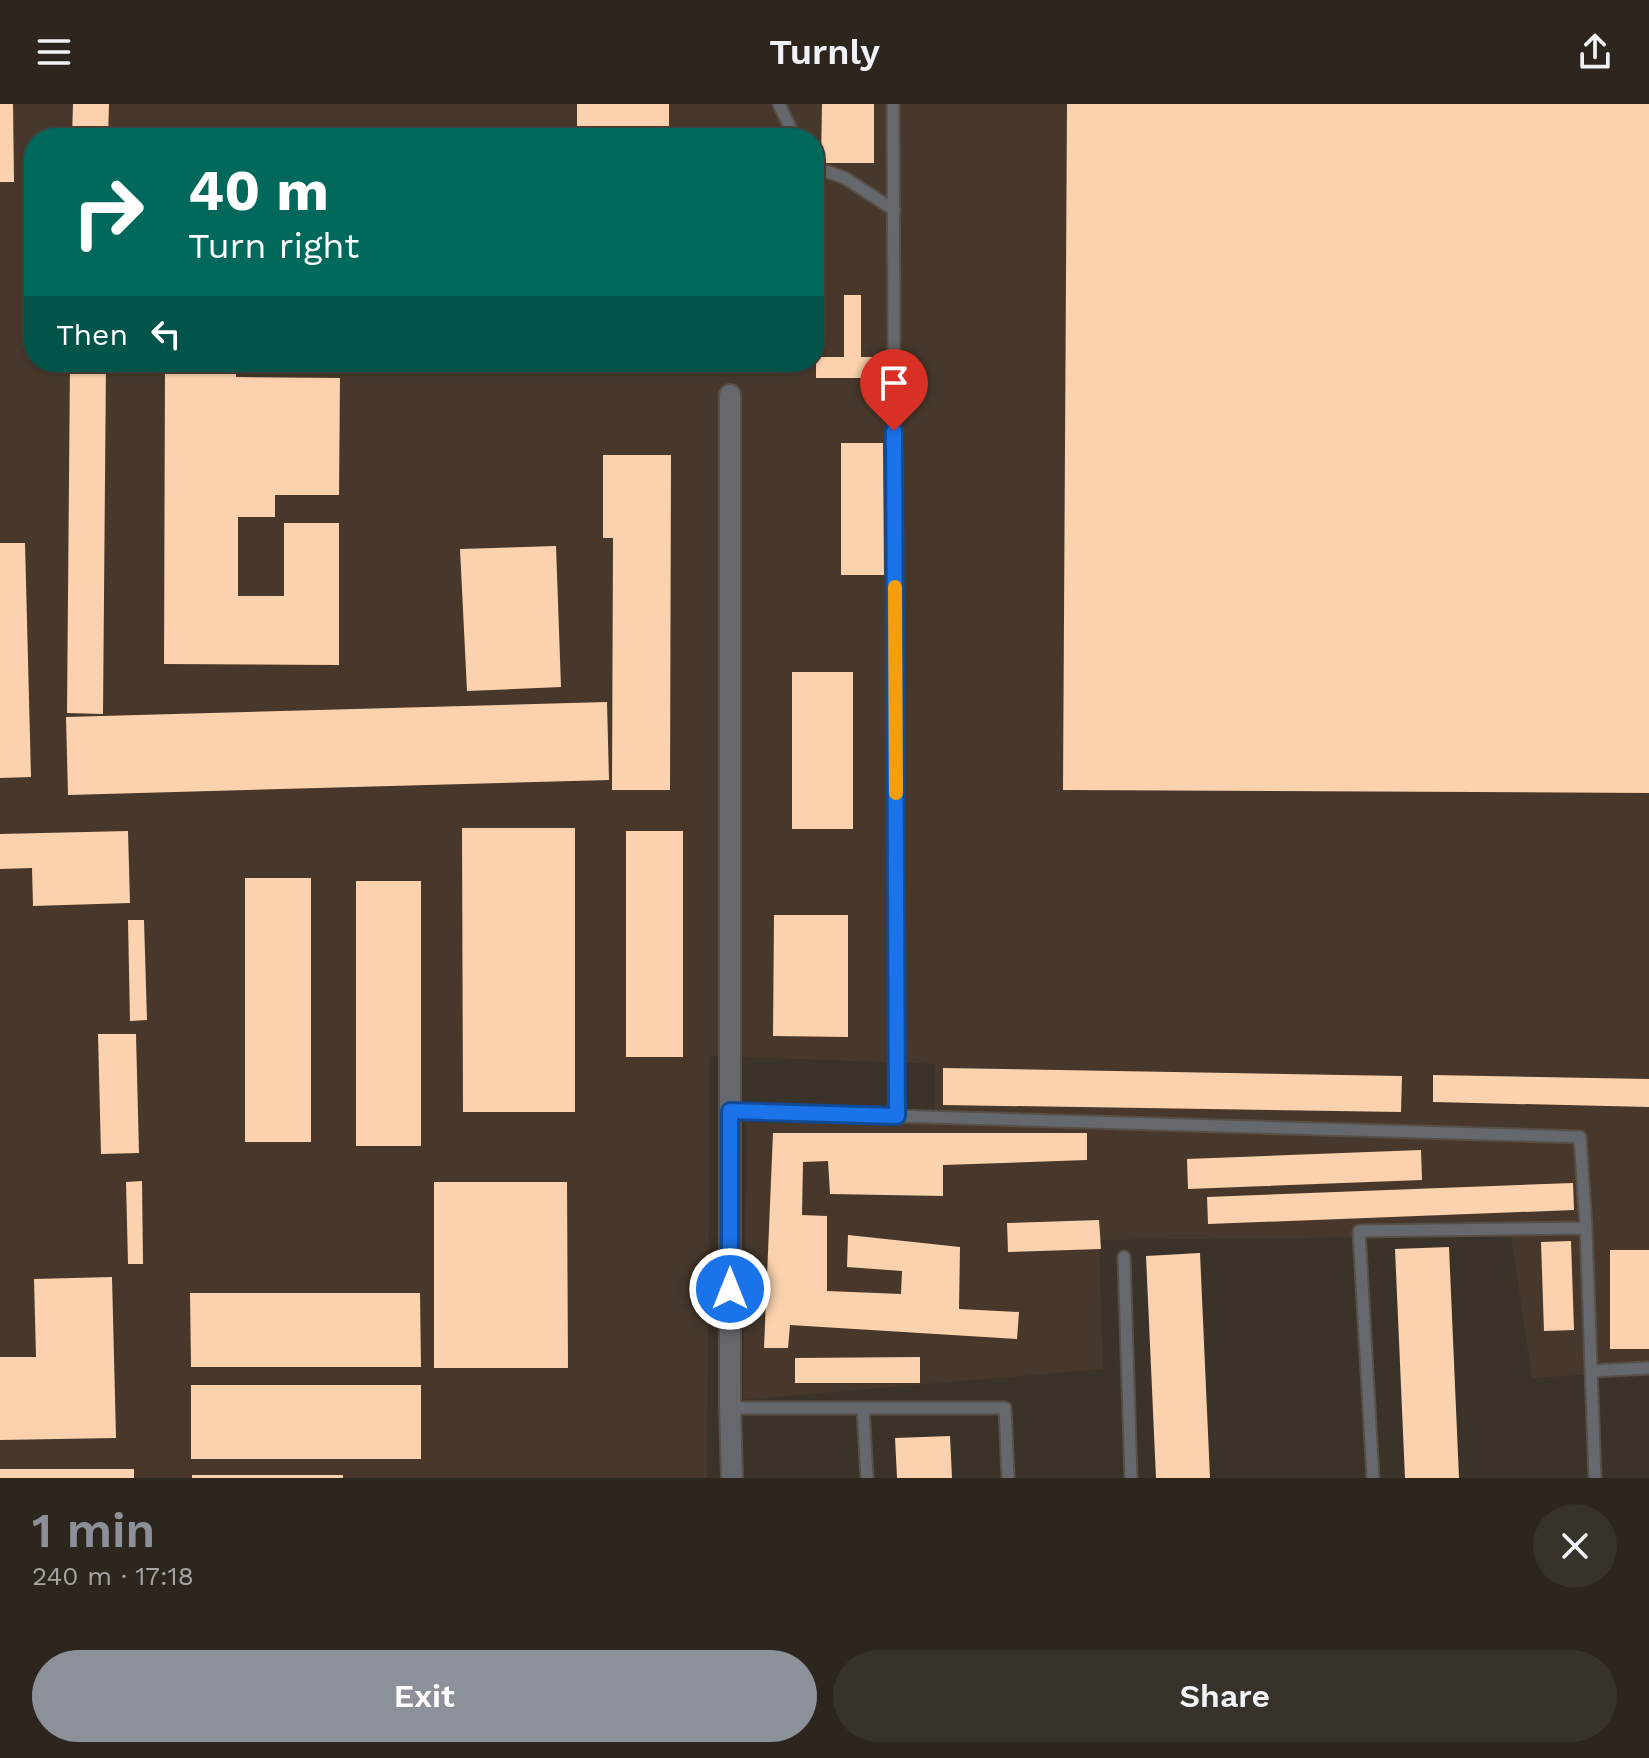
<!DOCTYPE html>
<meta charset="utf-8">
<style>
:root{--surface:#2c261f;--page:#38322c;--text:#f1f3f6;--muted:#a6a5a4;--line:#48433d;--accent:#8c9099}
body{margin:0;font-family:"Work Sans",sans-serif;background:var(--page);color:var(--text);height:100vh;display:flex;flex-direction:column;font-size:30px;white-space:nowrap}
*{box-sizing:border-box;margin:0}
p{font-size:26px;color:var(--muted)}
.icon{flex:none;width:44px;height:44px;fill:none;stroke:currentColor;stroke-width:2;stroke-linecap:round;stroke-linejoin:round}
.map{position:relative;height:1374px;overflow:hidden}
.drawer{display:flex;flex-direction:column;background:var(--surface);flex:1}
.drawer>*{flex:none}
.top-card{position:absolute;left:24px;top:24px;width:800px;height:244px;border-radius:32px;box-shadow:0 2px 6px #0004,0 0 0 2px var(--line);background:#00695c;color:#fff;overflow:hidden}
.pin{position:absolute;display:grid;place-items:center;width:68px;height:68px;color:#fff;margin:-82px -34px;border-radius:50% 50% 50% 0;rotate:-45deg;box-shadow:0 0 8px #0007}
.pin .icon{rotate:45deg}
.me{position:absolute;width:88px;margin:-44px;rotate:0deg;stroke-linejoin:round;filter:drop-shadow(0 0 6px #0008)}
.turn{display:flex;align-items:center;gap:28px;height:168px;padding:0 32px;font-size:36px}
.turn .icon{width:104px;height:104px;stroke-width:2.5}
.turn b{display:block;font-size:56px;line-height:68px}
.then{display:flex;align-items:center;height:76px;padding:0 32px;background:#0003;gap:16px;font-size:30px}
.round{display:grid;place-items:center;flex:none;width:84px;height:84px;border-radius:42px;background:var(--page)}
.summary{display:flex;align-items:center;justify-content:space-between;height:136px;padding:0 32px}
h1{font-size:48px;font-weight:600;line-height:60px;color:var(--accent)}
.button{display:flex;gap:16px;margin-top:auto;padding:16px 32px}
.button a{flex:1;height:92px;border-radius:48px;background:var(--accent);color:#fff;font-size:32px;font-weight:600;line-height:92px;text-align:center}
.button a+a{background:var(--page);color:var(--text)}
header{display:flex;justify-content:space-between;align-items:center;height:104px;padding:0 32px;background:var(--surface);font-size:36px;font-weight:600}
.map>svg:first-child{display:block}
</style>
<header><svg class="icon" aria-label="menu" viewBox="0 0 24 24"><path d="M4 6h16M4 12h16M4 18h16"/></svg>Turnly<svg class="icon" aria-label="share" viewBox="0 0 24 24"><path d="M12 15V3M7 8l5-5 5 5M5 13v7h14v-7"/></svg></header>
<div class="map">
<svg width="1649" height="1374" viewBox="0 0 1649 1374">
<rect width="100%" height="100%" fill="#3b3229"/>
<!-- built -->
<path fill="#47382b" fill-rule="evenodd" d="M 0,0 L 1649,0 L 1649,1267 L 1532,1274 L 1511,1132 L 1099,1136 L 1103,1265 L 743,1296 L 747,1019 L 935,1020 L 935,960 L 710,952 L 707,1374 L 0,1374 ZM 34,34 L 814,34 L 814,258 L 34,258 Z"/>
<!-- building -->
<path fill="#fbd2ad" d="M 0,0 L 13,0 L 14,78 L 0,78 Z
M 73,0 L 109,0 L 108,34 L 72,34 Z
M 577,0 L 669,0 L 669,34 L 577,34 Z
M 822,0 L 874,0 L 874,59 L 821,59 Z
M 1067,0 L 1649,0 L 1649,689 L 1063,686 Z
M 844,191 L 861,191 L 861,253 L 881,253 L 881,274 L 816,274 L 816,253 L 844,253 Z
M 70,258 L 106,258 L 103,610 L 67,609 Z
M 165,258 L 236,258 L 236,273 L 340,274 L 339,391 L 275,391 L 275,413 L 238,413 L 238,492 L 284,492 L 284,419 L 339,419 L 339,561 L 164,560 Z
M 841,339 L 883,339 L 884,471 L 841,471 Z
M 603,351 L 671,351 L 670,686 L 612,686 L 613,434 L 603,434 Z
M 0,439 L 25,439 L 31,673 L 0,674 Z
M 556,442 L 561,583 L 467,587 L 460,445 Z
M 792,568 L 853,568 L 853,725 L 792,725 Z
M 607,598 L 609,676 L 68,691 L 66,613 Z
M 462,724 L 575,724 L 575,1008 L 463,1008 Z
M 128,727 L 130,799 L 33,802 L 32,764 L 0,765 L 0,730 Z
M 626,727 L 683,727 L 683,953 L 626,953 Z
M 245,774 L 311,774 L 311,1038 L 245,1038 Z
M 356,777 L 421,777 L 421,1042 L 356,1042 Z
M 774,811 L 848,811 L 848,933 L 773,932 Z
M 128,816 L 144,816 L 147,916 L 130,917 Z
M 98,930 L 136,930 L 139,1049 L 101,1050 Z
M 943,964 L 1402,972 L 1401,1008 L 943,1001 Z
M 1433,971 L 1649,975 L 1649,1003 L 1433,998 Z
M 773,1029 L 1087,1029 L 1087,1056 L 943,1061 L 943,1092 L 830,1090 L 828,1057 L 803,1058 L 802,1111 L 827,1112 L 827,1187 L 901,1190 L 902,1167 L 847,1163 L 848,1131 L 960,1143 L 959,1205 L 1019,1208 L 1017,1235 L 790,1221 L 788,1244 L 764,1244 Z
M 1421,1046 L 1422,1076 L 1188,1085 L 1187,1055 Z
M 142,1077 L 143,1160 L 128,1160 L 126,1078 Z
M 434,1078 L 567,1078 L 568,1264 L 434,1264 Z
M 1573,1079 L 1574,1106 L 1208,1120 L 1207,1093 Z
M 1099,1116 L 1101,1145 L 1008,1148 L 1007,1119 Z
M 1571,1137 L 1574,1226 L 1544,1227 L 1541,1138 Z
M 1449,1143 L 1459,1374 L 1405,1374 L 1395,1145 Z
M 1610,1146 L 1649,1146 L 1649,1245 L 1610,1245 Z
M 1200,1149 L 1210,1374 L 1156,1374 L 1146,1152 Z
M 112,1173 L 116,1334 L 0,1336 L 0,1253 L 36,1253 L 34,1175 Z
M 190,1189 L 420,1189 L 421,1263 L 191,1263 Z
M 920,1253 L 920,1279 L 795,1279 L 795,1254 Z
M 191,1281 L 421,1281 L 421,1355 L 191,1355 Z
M 950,1332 L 952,1374 L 897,1374 L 895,1334 Z
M 0,1365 L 134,1365 L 134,1374 L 0,1374 Z
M 192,1371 L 343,1371 L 343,1374 L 192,1374 Z"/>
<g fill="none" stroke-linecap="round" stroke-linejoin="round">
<defs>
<path id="service" d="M 779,0 L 795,34
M 893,0 L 897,1012
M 814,63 L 845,74 L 894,106
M 730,1007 L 1580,1033 L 1586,1124
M 1124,1153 L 1131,1374
M 1591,1267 L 1649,1264
M 730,1304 L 1005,1304 L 1008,1374
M 863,1304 L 867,1374
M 1373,1374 L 1359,1127 L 1586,1124 L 1595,1374"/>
<path id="minor" d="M 730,291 L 730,1304 L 732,1374"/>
</defs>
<!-- service casing -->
<use href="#service" stroke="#584f47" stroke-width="15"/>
<!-- minor casing -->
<use href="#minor" stroke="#584f47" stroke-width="24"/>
<!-- service -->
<use href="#service" stroke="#65696e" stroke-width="11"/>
<!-- minor -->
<use href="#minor" stroke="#65696e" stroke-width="20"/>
</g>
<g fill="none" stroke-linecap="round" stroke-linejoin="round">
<defs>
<path id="route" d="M 730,1185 L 730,1007 L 897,1012 L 894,327"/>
</defs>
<!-- route casing -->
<use href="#route" stroke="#114b97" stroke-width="20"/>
<!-- route -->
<use href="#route" stroke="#1a73e8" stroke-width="14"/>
<!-- slow -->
<path stroke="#f59e0b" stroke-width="14" d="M 895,483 L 896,689"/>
</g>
</svg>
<div class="pin" style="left:894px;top:327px;background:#d93025"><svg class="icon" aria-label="arrive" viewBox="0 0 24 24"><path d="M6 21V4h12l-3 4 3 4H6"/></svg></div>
<svg class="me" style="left:730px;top:1185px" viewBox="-20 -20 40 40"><circle r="17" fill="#1a73e8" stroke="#fff" stroke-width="3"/><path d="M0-11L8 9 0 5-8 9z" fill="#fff"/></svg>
<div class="top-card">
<div class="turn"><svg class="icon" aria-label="right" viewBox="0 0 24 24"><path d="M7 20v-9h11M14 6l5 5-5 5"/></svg><div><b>40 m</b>Turn right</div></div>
<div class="then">Then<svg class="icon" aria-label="left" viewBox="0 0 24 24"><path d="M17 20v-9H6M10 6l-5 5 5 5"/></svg></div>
</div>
</div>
<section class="drawer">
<div class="summary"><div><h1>1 min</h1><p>240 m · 17:18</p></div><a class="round"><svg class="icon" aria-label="close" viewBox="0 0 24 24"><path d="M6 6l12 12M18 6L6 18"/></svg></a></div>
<div class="button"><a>Exit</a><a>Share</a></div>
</section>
